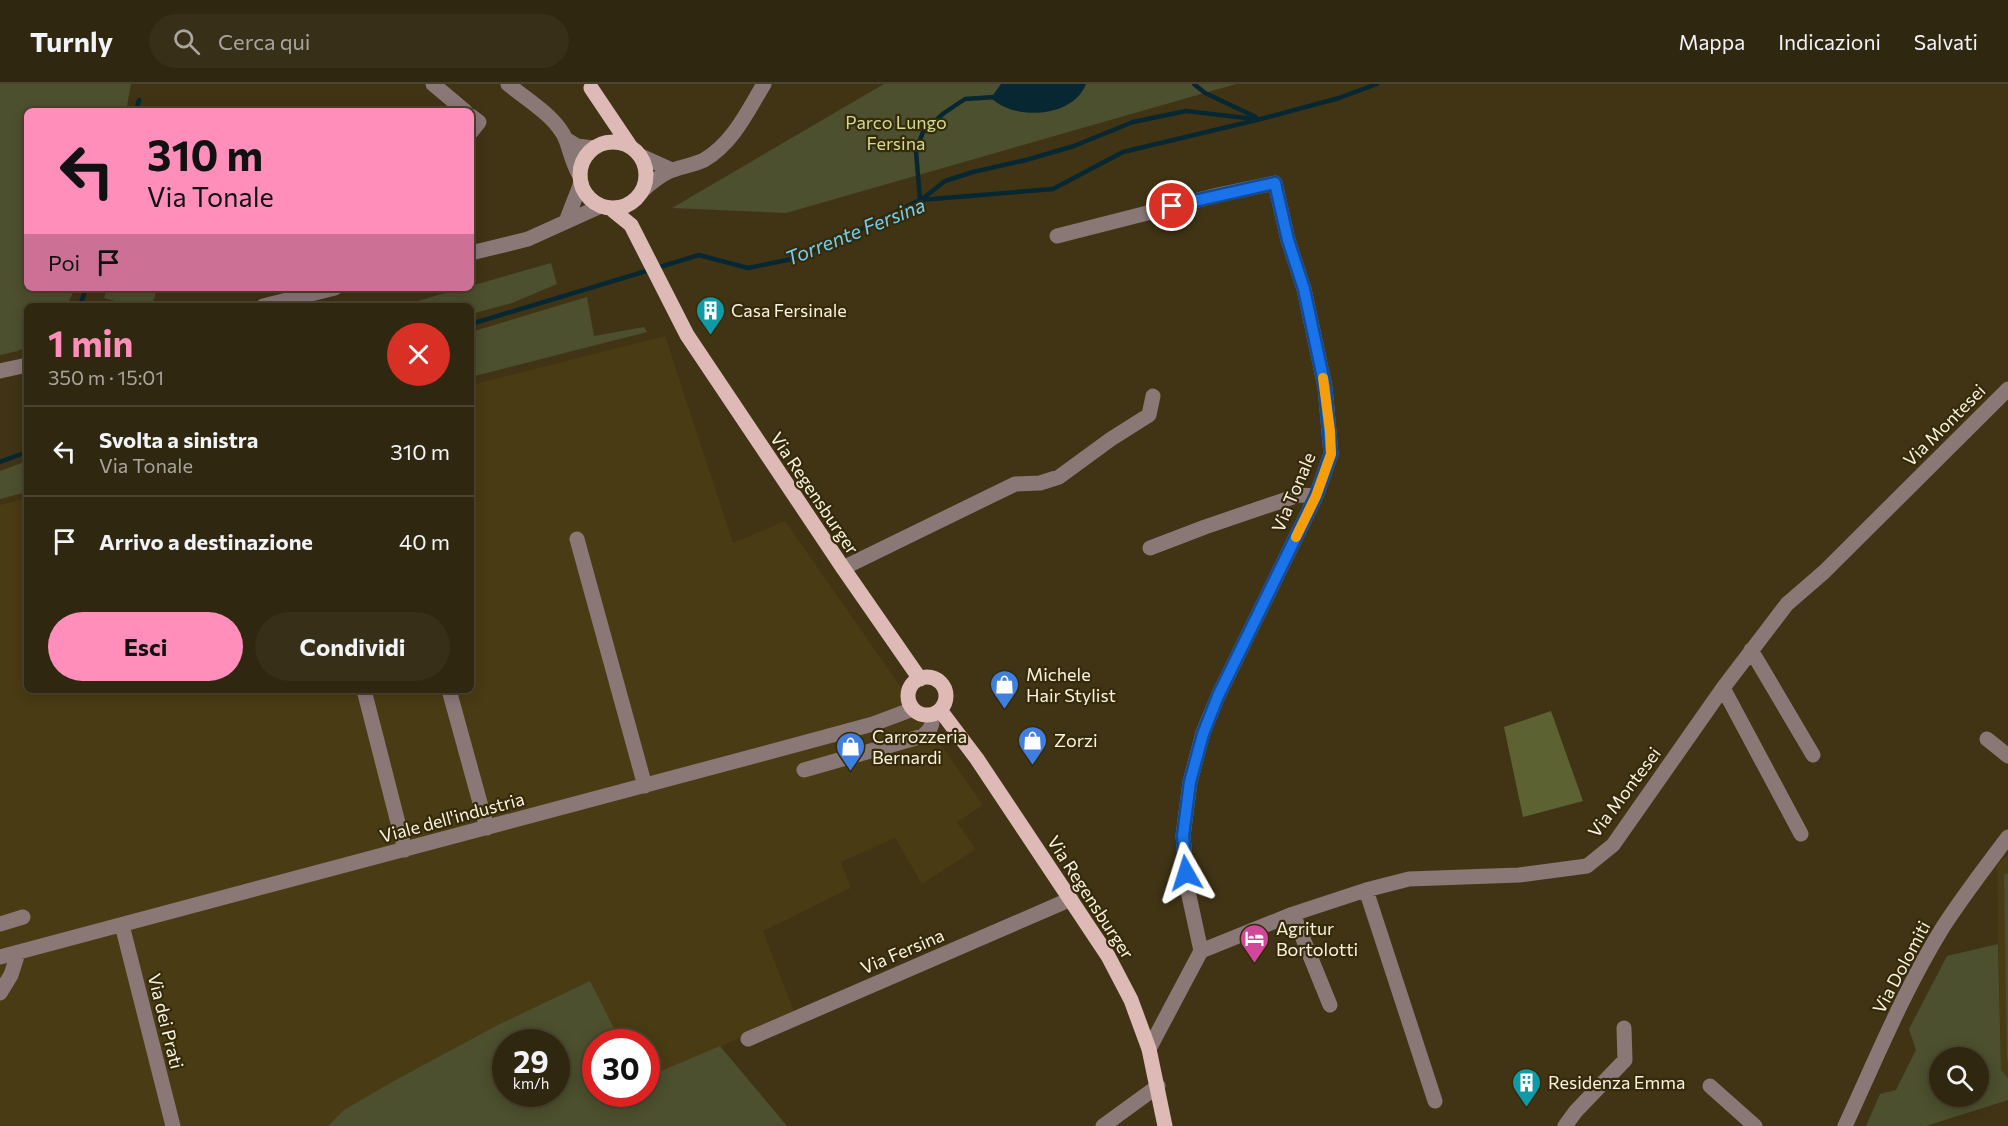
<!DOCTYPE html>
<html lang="it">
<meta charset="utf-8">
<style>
:root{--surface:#302710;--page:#382f19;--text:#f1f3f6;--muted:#a8a59f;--line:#4b4430;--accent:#ff8ebb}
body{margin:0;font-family:Commissioner,sans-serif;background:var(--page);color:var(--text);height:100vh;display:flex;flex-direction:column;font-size:22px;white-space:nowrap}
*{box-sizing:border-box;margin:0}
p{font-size:20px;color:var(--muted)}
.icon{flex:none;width:33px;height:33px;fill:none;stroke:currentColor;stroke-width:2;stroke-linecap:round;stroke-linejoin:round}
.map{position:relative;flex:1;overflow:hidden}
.details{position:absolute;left:24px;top:219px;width:450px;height:390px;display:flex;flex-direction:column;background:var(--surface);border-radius:9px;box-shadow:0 3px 15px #0003,0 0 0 2px var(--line)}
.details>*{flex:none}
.guide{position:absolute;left:24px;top:24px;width:450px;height:183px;border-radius:9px;box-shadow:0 3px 15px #0003,0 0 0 2px var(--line);background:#ff8ebb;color:#111;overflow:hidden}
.controls{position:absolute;left:1929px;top:963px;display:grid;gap:12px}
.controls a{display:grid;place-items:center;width:60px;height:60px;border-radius:50%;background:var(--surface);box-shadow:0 3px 15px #0003,0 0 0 2px var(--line);font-size:30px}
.speed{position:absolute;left:492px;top:945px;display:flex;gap:12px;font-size:30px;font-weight:700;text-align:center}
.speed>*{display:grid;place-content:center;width:78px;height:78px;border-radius:50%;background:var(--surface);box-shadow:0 3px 15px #0003,0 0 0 2px var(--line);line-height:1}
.speed small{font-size:15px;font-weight:400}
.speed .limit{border:9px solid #d22;background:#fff;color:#111}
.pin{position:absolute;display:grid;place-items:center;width:51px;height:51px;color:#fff;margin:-26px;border:3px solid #fff;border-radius:50%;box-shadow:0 2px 6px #0007}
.me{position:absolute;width:66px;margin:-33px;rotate:354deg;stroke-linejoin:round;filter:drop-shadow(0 0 4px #0008)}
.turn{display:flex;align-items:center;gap:21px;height:126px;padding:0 24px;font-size:27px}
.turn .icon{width:78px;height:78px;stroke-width:2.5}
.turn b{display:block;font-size:42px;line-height:51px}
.then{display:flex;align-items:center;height:57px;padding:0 24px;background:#0003;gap:12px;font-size:22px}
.round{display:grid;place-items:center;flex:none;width:63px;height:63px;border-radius:32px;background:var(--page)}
.headline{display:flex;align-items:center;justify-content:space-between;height:102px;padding:0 24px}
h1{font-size:36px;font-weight:700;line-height:45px;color:var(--accent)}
.cta{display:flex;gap:12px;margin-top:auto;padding:12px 24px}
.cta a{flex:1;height:69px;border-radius:36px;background:var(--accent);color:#111;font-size:24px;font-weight:700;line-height:69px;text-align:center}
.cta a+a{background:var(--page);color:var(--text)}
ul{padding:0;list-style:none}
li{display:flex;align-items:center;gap:18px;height:90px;padding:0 24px;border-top:2px solid var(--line)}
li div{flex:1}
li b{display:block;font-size:22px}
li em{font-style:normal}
header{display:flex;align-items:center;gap:36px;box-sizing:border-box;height:84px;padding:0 30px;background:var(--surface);border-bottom:2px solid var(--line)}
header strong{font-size:28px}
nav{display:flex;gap:33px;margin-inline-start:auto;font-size:21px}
.search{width:420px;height:54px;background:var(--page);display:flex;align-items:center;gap:15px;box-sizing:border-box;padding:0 21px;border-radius:33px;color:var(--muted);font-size:22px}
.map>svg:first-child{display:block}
</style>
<header>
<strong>Turnly</strong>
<div class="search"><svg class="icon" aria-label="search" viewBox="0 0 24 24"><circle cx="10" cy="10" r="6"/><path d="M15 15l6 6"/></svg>Cerca qui</div>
<nav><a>Mappa</a><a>Indicazioni</a><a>Salvati</a></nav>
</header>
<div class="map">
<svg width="2008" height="1042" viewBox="0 0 2008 1042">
<rect width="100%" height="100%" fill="#403415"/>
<!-- built -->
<path fill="#493b13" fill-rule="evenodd" d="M 665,252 L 733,459 L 785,437 L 983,721 L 957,738 L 976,765 L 922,800 L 895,754 L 841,778 L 851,804 L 763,847 L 794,928 L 720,963 L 787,1042 L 0,1042 L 0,421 L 27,414 L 27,606 L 471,606 L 471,301 ZM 506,958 L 556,958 L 556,1010 L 506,1010 ZM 596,958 L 646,958 L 646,1010 L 596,1010 Z
M 2008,770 L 2008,994 L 2001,986 L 1997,782 Z"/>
<!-- green -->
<path fill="#4c502e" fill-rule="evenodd" d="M 0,0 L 131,0 L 126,27 L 27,27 L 27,204 L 75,204 L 67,222 L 27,222 L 27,262 L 18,267 L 0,271 Z
M 884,0 L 1236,0 L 786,129 L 672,124 Z
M 551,179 L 557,200 L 512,219 L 471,230 L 471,222 L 400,222 L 463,204 L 471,204 L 471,202 Z
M 107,204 L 157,204 L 152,222 L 133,222 L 104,214 Z
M 587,213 L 594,252 L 644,243 L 647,248 L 471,293 L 471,248 Z
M 27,377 L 27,408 L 0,415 L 0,387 Z
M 2008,789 L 2008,976 L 2007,976 L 2004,790 Z
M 1998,860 L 2001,986 L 2008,994 L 2008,1016 L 1926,1042 L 1866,1042 L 1880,1010 L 1896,1006 L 1916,966 L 1909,945 L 1947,872 ZM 1940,974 L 1978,974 L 1978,1012 L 1940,1012 Z
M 590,897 L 621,958 L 596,958 L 596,1010 L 646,1010 L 647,993 L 720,962 L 787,1042 L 328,1042 L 344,1026 L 392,998 L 496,942 ZM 506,958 L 556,958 L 556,1010 L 506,1010 Z"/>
<!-- forest -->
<path fill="#5d6232" d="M 1551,627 L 1583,717 L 1523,733 L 1504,643 Z"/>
<!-- water -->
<path fill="#072832" d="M 1001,0 L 1086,0 C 1073,34 1015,37 991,14 Z"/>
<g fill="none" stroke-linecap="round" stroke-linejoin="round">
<!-- stream -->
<path stroke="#072832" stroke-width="4.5" d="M 1194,0 L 1205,9 L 1256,33
M 136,27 L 139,16
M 920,116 L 916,67 L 923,48 L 944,29 L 965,15 L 995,13
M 921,116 L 945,97 L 973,88 L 1026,76 L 1074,62 L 1133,38 L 1186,27 L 1255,35
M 80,222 L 86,204
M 471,240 L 699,171 L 748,184 L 792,175 L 843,154 L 920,116 L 1053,105 L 1123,68 L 1261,35 L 1339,14 L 1377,0
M 0,378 L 27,368"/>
<!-- minor -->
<path stroke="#8a7877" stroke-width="15" d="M 433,0 L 465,27
M 508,0 C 527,16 557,33 566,56 C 571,69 572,79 580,92
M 471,32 L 479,38 L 471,48
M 566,55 L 577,62 L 593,64
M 641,72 L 672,86
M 642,107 C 651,99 661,90 673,86 C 683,82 694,81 704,76 C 733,59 747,28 764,0
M 567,135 L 581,99
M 1057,152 L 1218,111 L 1275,99 L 1288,156 L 1304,205 L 1325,303 L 1331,370 L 1316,412 L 1218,612 L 1203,649 L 1190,698 L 1183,752 L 1188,807 L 1201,867
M 471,169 L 528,155 L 601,122
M 263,222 L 335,204
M 0,287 L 27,281
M 577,455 L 645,702
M 1150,464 L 1205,443 L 1299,411 L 1316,412
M 843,484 L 1015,400 L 1040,399 L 1059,393 L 1111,355 L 1149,331 L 1153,312
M 1751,566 L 1813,671
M 1723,604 L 1801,750
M 364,606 L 405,766
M 449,606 L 487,744
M 1987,655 L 2008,672
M 804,686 L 923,652 C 930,646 934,641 931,631
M 1366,806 L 1435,1017
M 1293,830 L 1330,921
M 0,840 L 23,833
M 122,841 L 173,1042
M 0,873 L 762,670 L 873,640 L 913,625
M 0,909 L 11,891 L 18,869
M 748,955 L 1071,815
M 1149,965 L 1201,867 L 1293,830 L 1366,806 L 1409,795 L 1519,791 L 1587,782 L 1613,761 L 1723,604 L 1787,520 L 1824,488 L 2008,305
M 1710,1002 L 1755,1042
M 1103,1042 L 1158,1002
M 1565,1042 L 1576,1027 L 1625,976 L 1624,944
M 1845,1042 C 1876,975 1904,906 1943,843 C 1963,812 1986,782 2008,753"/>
<!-- major -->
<path stroke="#debab7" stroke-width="15" d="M 591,4 L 630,62
M580 91a33 33 0 1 1 66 0a33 33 0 1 1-66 0Z
M 610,124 L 631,141 L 687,251 L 843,484 L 920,595
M908 612a19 19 0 1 1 38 0a19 19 0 1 1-38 0Z
M 940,626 L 977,675 L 1108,872 L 1131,916 L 1149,965 L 1165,1042"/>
</g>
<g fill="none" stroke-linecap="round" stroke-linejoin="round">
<defs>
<path id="route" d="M 1172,122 L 1275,99 L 1288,156 L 1304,205 L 1325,303 L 1331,370 L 1316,412 L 1218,612 L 1203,650 L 1190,698 L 1183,752 L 1186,789"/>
</defs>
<!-- route casing -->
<use href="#route" stroke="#114b97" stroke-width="15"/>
<!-- route -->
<use href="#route" stroke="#1a73e8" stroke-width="10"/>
<!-- slow -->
<path stroke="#f59e0b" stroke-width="10" d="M 1296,453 L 1316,412 L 1331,370 L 1330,347 L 1323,294"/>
</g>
<!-- icons -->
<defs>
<symbol id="building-pin" viewBox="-11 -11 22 30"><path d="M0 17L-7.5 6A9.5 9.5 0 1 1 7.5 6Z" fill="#0f9aa8" stroke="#352a0a"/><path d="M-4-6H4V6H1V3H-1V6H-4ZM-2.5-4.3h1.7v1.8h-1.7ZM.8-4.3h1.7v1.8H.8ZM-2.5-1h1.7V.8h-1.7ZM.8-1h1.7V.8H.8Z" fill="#fff"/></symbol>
<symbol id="shop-pin" viewBox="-11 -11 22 30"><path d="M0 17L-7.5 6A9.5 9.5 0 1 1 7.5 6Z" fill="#3f7fe0" stroke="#352a0a"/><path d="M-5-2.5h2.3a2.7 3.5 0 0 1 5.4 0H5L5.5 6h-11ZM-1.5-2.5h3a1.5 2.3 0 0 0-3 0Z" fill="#fff"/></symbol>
<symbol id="hotel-pin" viewBox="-11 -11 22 30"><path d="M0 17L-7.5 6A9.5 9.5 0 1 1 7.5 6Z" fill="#d1479c" stroke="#352a0a"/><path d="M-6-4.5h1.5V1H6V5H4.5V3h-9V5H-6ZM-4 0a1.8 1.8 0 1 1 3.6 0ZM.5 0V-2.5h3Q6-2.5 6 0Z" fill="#fff"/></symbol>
</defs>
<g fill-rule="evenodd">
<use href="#building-pin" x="694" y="210" width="33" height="45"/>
<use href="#shop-pin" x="988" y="584" width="33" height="45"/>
<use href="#shop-pin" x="1016" y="640" width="33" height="45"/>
<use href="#shop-pin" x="834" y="646" width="33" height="45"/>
<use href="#hotel-pin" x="1238" y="838" width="33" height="45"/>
<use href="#building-pin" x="1510" y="982" width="33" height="45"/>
</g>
<g text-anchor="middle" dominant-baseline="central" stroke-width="4.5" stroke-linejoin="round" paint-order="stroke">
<!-- park labels -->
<g font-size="18" fill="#d2dc8f" stroke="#352a0a">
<text x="896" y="38">Parco Lungo<tspan x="896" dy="21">Fersina</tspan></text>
</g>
<!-- poi labels -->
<g font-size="18" fill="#faf3e2" stroke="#352a0a" text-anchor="start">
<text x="731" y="226">Casa Fersinale</text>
<text x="1026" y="590">Michele<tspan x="1026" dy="21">Hair Stylist</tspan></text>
<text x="872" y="652">Carrozzeria<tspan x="872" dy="21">Bernardi</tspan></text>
<text x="1054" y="656">Zorzi</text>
<text x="1276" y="844">Agritur<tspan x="1276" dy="21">Bortolotti</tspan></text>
<text x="1548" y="998">Residenza Emma</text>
</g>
<!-- street labels -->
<g font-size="18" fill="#faf3e2" stroke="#352a0a">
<text transform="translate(1944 341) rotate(-45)">Via Montesei</text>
<text transform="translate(1293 408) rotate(-67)">Via Tonale</text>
<text transform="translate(815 409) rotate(56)">Via Regensburger</text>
<text transform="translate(1624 708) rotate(-53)">Via Montesei</text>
<text transform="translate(452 733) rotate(-15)">Viale dell'industria</text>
<text transform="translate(1091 813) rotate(57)">Via Regensburger</text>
<text transform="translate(902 867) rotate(-23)">Via Fersina</text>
<text transform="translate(1901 883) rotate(-62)">Via Dolomiti</text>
<text transform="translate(166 937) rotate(76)">Via dei Prati</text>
</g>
<!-- water labels -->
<g font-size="20" font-style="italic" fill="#72cff0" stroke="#352a0a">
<text transform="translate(855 147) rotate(-22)">Torrente Fersina</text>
</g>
</g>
</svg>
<div class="controls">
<a><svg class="icon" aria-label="search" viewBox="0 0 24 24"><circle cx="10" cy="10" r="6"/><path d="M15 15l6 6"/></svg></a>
</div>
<div class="speed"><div>29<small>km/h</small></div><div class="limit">30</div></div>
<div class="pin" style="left:1172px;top:122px;background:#d93025"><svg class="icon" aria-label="arrive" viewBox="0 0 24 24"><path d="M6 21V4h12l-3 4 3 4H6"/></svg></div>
<svg class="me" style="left:1186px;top:789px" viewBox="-20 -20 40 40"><path d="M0-17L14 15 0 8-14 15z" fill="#1a73e8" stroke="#fff" stroke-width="4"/></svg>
<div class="guide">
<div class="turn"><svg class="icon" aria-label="left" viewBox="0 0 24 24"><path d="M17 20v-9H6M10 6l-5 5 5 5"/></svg><div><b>310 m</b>Via Tonale</div></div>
<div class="then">Poi<svg class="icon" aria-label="arrive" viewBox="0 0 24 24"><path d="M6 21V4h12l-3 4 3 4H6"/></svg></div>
</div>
<section class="details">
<div class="headline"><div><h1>1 min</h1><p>350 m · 15:01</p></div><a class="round" style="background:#d93025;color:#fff"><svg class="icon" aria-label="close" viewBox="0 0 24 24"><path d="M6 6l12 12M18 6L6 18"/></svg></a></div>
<ul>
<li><svg class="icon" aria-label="left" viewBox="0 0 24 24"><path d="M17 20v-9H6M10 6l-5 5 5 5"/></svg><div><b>Svolta a sinistra</b><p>Via Tonale</p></div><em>310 m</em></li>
<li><svg class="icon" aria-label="arrive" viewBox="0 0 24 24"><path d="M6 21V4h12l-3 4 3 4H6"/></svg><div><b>Arrivo a destinazione</b></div><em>40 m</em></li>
</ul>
<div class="cta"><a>Esci</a><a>Condividi</a></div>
</section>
</div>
